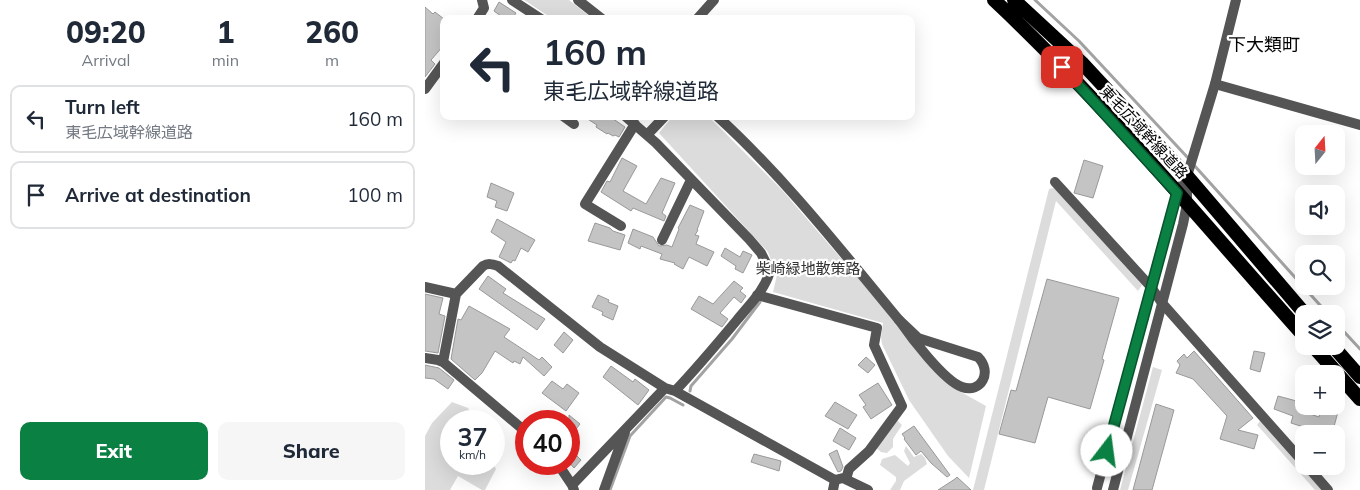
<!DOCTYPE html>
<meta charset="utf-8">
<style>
:root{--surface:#fff;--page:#f6f6f7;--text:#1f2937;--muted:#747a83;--line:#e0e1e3;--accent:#0b8043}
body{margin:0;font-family:Mulish,"Noto Sans JP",sans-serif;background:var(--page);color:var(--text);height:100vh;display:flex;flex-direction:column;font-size:19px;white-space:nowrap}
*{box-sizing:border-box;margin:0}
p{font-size:16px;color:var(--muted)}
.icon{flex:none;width:28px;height:28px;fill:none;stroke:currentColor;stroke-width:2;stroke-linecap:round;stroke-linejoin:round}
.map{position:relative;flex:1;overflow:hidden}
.drawer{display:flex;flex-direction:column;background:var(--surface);width:425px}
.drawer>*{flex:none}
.banner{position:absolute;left:15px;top:15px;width:475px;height:105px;border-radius:10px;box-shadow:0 5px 20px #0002;background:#fff;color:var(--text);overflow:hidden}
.needle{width:32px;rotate:18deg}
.fabs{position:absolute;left:870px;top:125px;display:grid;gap:10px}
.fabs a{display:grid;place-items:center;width:50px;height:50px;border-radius:10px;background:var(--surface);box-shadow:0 5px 20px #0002;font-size:25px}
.speed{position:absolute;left:15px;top:410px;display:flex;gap:10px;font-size:25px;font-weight:700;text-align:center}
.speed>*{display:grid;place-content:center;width:65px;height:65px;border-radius:50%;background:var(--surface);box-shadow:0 5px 20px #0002;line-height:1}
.speed small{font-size:12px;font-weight:400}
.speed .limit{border:8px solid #d22;background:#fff;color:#111}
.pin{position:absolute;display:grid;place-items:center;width:42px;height:42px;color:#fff;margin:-21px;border-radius:10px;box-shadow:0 2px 8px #0006}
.me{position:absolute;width:55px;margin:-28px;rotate:15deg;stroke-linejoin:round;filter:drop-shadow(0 0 4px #0008)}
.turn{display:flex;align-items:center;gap:18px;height:105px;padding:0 20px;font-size:22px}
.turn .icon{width:65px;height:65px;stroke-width:2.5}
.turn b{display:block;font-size:35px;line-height:42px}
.eta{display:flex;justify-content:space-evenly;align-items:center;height:85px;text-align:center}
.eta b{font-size:30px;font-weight:800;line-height:35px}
.button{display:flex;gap:10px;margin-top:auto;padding:10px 20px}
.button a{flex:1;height:58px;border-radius:10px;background:var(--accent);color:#fff;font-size:20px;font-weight:800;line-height:58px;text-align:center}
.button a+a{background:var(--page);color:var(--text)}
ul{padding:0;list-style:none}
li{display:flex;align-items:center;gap:15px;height:68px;margin:0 10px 8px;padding:0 10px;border:2px solid var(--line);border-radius:10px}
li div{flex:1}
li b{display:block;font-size:19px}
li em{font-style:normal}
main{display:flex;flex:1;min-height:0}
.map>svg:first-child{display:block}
</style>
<main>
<section class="drawer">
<div class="eta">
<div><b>09:20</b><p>Arrival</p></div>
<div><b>1</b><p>min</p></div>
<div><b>260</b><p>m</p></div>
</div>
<ul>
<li><svg class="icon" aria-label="left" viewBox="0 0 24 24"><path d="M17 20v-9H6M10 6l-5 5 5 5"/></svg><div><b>Turn left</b><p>東毛広域幹線道路</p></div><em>160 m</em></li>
<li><svg class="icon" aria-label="arrive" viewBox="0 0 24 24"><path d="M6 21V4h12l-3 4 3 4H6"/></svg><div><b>Arrive at destination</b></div><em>100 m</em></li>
</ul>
<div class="button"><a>Exit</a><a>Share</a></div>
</section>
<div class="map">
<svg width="935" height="490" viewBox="0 0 935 490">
<rect width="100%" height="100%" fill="#fff"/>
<!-- green -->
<path fill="#dcdcdc" d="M 99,0 L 144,0 L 168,19 L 128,19 Z
M 248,116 L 283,116 L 357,190 L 527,387 L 561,406 L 544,478 L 523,456 L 484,400 L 457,344 L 456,337 L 458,323 L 348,292 L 352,275 L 343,252 L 234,133 Z
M 628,188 L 632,190 L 717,285 L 713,291 L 631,201 L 559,490 L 548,490 L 624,189 Z
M 728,367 L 737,370 L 703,490 L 695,490 Z
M 27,402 L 43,408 L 49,421 L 26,421 L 26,464 L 68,464 L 71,469 L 60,490 L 57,490 L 33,476 L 25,490 L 0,490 L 0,436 L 7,423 Z
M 472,420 L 477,425 L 468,439 L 468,447 L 462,453 L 456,452 L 450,447 Z
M 835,421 L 897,490 L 890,490 L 832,425 Z
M 481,446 L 489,457 L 496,454 L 500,458 L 502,464 L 479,481 L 475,490 L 465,490 L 471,481 L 471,477 L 455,465 L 457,459 L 470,455 L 483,466 L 485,463 L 479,451 Z"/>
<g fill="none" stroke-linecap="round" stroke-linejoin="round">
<!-- stream -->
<path stroke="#a3a3a3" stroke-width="3" d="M 610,0 L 654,41 L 764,159
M 768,164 L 903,314
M 911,323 L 935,349
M 265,391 L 266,386 L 307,339 L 335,302
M 185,490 L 205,436 L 241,397 L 245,398 L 258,405"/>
</g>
<!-- building -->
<path fill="#c4c4c4" stroke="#999" d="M 74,2 L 91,13 L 87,19 L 80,19 L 69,11 Z
M 0,7 L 8,14 L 10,12 L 19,19 L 19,45 L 6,60 L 10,64 L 0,77 Z
M 158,116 L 184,116 L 200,127 L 194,137 L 190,135 L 188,136 L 183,133 L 182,134 L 171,127 L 172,125 Z
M 197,158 L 212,166 L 198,191 L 221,204 L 236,178 L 250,183 L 237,213 L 241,216 L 239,221 L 208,208 L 206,211 L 176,192 L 182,181 L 185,182 Z
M 659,160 L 678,166 L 668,198 L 649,193 Z
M 66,183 L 89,193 L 82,211 L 70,207 L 72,201 L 62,197 Z
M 265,205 L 279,211 L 272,230 L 273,230 L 270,235 L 274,236 L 271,244 L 289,252 L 282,266 L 264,257 L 258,269 L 249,264 L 250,263 L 235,259 L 237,254 L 216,246 L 215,249 L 203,243 L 208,229 L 228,237 L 234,246 L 242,245 L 247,247 L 254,229 L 253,228 Z
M 72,219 L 110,240 L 103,252 L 96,248 L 90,261 L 88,260 L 86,263 L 74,257 L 81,242 L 66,232 Z
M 170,223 L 185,228 L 188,231 L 200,235 L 195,250 L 163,241 Z
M 300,248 L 315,257 L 318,251 L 327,255 L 318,273 L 310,269 L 311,266 L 296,256 Z
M 63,276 L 81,289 L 78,293 L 120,319 L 112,330 L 54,289 Z
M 622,279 L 694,298 L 677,359 L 679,360 L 665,409 L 623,397 L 610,443 L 574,434 L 586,390 L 591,391 Z
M 309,281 L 318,288 L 315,291 L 321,296 L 316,303 L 309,297 L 295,313 L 303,319 L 297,327 L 266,309 L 274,296 L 288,304 Z
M 0,294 L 18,298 L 14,314 L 20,316 L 13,353 L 0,351 Z
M 173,295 L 184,300 L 183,302 L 193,306 L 188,320 L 177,315 L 178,312 L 167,307 Z
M 44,306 L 85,329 L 79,337 L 114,360 L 117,357 L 127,367 L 119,376 L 98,357 L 95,364 L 89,361 L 88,363 L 70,351 L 57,373 L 50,380 L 26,359 L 33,319 L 36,320 Z
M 139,332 L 148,340 L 138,353 L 129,345 Z
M 769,351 L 828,418 L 813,430 L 833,435 L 829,449 L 795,439 L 802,416 L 768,379 L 751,373 L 755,365 L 752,361 L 759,354 L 762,358 Z
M 829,351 L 840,353 L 835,372 L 825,369 Z
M 441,357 L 450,365 L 443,373 L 433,365 Z
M 0,365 L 14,368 L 29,380 L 23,389 L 9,379 L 0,378 Z
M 186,366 L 208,382 L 210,379 L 224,390 L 213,405 L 178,377 Z
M 127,381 L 138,389 L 142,384 L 154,393 L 141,411 L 117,393 Z
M 453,383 L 467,405 L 446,419 L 438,407 L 441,405 L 434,395 Z
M 853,396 L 879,403 L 879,412 L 894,417 L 897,406 L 914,408 L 907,434 L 890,434 L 891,431 L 866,423 L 868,416 L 849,409 Z
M 410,402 L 432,415 L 423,429 L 400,416 Z
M 731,404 L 749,410 L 727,490 L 708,490 Z
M 144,415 L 155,424 L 144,438 Z
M 489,426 L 525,475 L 522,477 L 506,463 L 496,451 L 491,455 L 479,439 L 480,438 L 477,434 Z
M 415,428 L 431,438 L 424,450 L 408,441 Z
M 144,448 L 156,460 L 149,468 L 144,462 Z
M 412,450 L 418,467 L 416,471 L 413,472 L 404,454 Z
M 329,454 L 356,461 L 354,471 L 326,462 Z
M 532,477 L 546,490 L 513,490 L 530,479 Z"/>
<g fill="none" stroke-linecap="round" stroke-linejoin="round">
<!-- minor -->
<path stroke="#555" stroke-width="10" d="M 87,0 L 116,19
M 52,19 L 59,8 L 57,0
M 790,84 L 935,125
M 0,89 L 19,63
M 138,116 L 149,124
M 200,116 L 231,143 L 324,239 L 336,253 L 345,271 C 340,290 324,305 312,320 C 292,344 272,368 250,391
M 222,135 L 240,116
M 630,182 L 726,287 L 737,303 L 879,463
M 196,226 L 160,204 L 210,124
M 237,240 L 266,180
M 0,287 L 31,294 L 58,266 C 63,263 67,264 73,266 L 175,347 L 240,388 L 250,391 L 410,480 L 418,478 L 443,490
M 332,295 L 452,328 L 449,345 L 477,406 L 444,451 L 424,469 L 421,479
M 474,320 L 493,338 L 553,357 C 568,372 556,394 537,387 C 519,381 485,336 474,320 Z
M 0,358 L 13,360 L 18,362 L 101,432
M 18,362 L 31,294
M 133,464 L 147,485 L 149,490
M 882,466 L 903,490
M 147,485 L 240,388
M 179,490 L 200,432
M 408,490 L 410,480"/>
<!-- tertiary -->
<path stroke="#555" stroke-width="10" d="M 153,0 L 177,19
M 272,19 L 289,0
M 292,116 C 359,177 416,250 474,320
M 672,488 L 744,221 L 752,193 L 762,176 L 790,84 L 811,0
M 688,490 L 758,224 L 762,204 L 762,177"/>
<!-- trunk -->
<path stroke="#000" stroke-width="14" d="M 569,0 C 680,104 777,222 879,336
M 589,0 L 658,64 L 762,176 L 880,314
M 888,346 L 935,399
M 908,346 L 935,377"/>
</g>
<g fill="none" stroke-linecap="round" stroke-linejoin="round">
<defs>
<path id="route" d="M 637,67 L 752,193 L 682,451"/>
</defs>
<!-- route casing -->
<use href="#route" stroke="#07532c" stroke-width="12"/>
<!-- route -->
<use href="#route" stroke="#0b8043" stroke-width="9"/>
</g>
<g text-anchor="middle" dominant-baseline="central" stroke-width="4.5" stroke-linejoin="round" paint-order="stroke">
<!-- street labels -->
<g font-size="15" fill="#000" stroke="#fff">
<text transform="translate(719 132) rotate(47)">東毛広域幹線道路</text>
</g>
<!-- park labels -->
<g font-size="15" fill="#333" stroke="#fff">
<text x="383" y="268">柴崎緑地散策路</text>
</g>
<!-- quarter labels -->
<g font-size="18" fill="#000" stroke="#fff">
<text x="839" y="44">下大類町</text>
</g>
</g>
</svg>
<div class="fabs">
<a><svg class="needle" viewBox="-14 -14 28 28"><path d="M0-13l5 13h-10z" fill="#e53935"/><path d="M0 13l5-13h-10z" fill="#747a83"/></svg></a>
<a><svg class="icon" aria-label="sound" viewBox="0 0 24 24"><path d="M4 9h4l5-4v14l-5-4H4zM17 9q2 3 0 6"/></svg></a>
<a><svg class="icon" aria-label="search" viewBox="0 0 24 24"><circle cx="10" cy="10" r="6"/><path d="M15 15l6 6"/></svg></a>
<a><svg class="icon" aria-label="layers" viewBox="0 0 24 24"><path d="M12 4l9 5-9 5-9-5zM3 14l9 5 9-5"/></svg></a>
<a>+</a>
<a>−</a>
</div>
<div class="speed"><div>37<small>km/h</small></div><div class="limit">40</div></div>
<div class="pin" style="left:637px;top:67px;background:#d93025"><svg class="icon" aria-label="arrive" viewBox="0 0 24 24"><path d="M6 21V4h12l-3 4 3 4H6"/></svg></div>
<svg class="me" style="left:682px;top:451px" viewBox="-20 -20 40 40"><circle r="19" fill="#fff"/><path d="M0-13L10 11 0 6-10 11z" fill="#0b8043"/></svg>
<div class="banner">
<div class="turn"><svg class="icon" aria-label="left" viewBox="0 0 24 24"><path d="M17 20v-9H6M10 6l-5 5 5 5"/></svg><div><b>160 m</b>東毛広域幹線道路</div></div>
</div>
</div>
</main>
